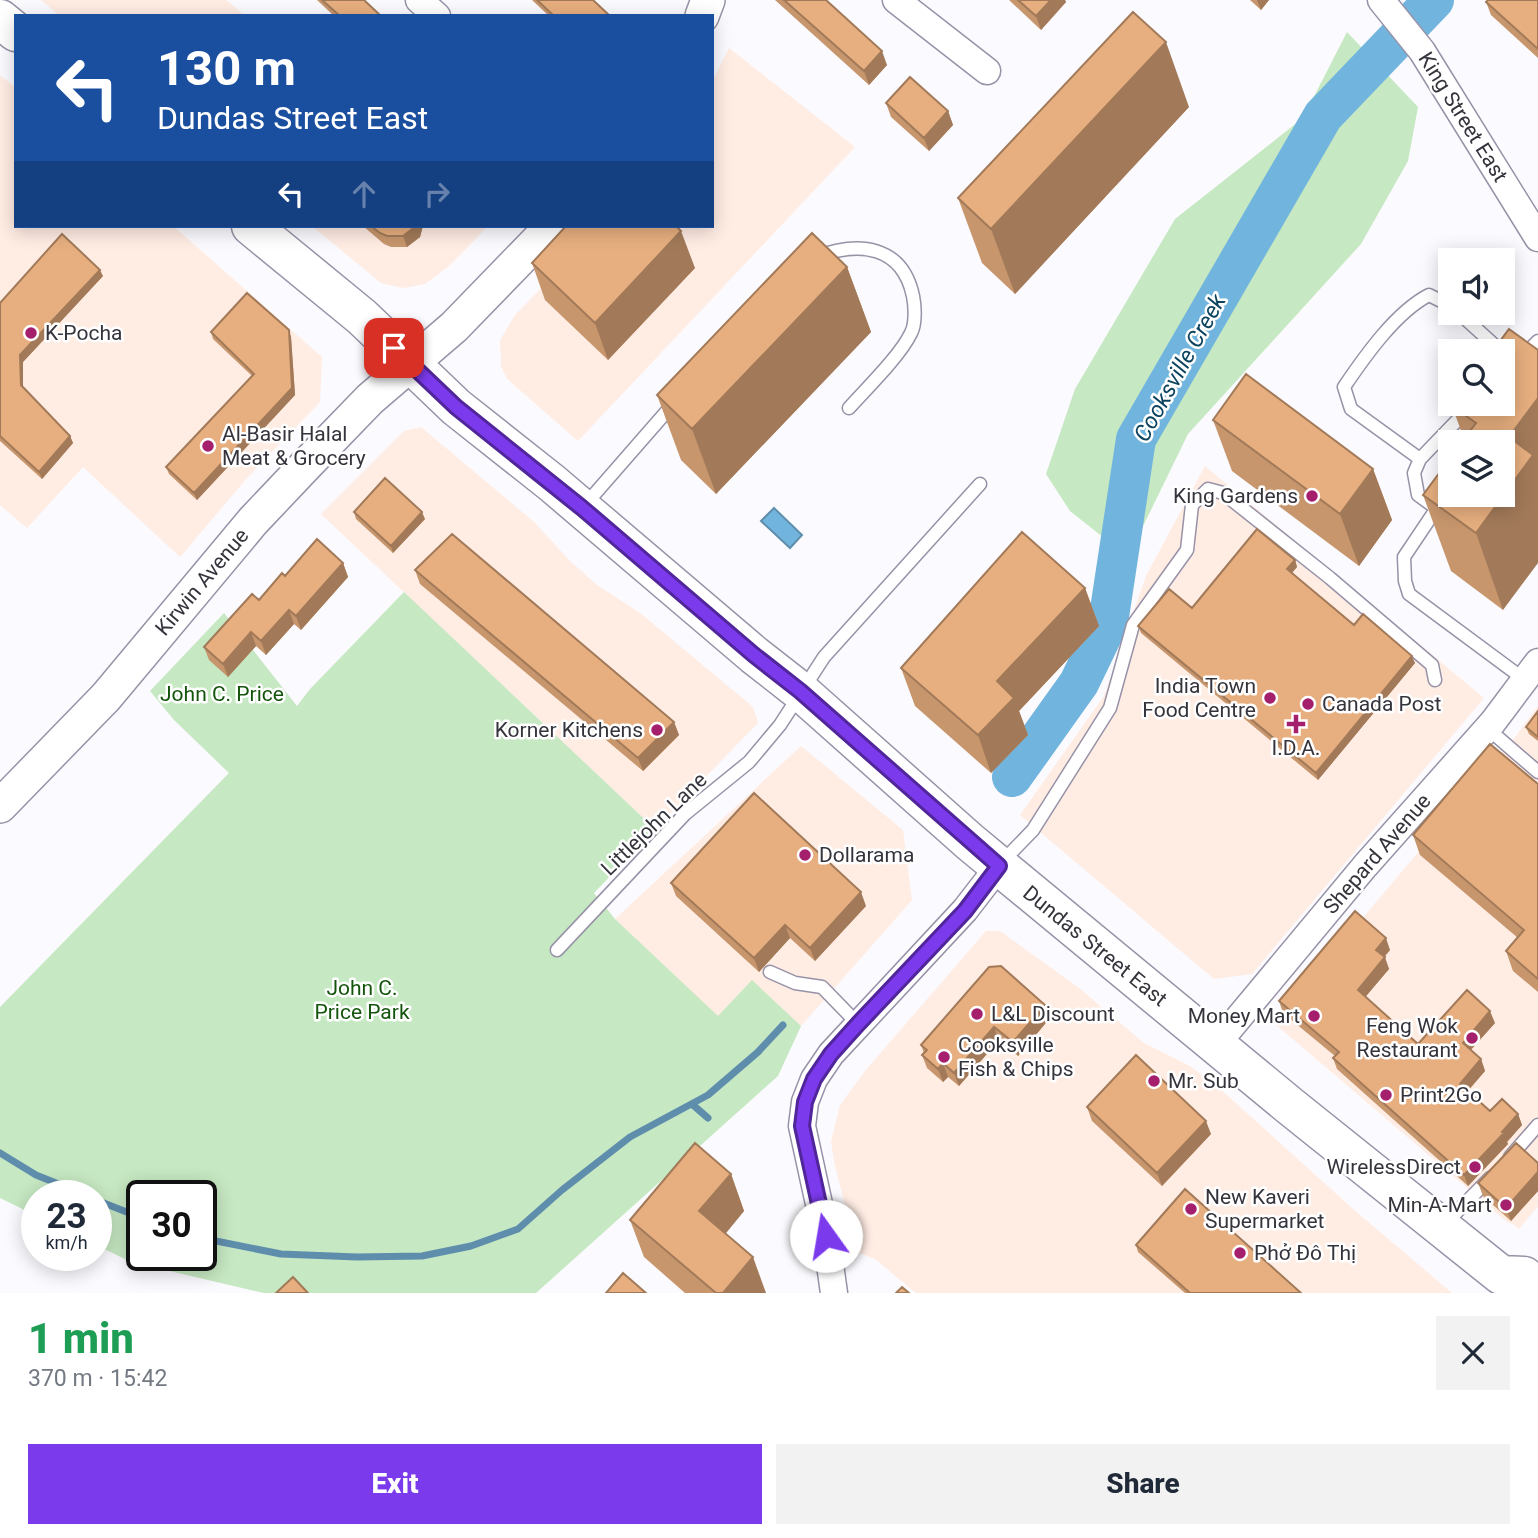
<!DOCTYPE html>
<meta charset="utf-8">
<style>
:root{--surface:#fff;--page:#f2f2f3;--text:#1f2937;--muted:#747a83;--accent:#7c3aed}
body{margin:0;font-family:Roboto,sans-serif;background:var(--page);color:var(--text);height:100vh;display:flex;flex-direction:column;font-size:26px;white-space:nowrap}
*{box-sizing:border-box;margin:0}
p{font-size:23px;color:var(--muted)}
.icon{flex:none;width:38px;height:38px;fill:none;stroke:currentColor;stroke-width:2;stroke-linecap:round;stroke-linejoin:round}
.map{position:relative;height:1293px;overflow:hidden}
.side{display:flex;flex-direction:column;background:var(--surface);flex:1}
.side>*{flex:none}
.banner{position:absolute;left:14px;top:14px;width:700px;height:214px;border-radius:0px;box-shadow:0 4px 18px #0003;background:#1a4fa0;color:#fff;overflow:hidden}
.controls{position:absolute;left:1438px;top:248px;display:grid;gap:14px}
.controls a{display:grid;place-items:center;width:77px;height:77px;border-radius:0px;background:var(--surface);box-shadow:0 4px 18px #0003;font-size:35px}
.speed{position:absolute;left:21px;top:1180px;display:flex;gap:14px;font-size:35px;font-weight:700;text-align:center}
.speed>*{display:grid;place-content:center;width:91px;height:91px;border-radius:50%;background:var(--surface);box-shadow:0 4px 18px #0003;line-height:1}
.speed small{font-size:18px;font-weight:400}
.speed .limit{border:4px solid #111;border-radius:10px;background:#fff;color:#111}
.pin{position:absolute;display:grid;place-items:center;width:60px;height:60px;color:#fff;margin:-30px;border-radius:14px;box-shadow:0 4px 10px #0006}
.me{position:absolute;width:77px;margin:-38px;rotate:347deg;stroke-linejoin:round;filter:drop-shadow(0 0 5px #0008)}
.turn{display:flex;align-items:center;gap:24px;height:147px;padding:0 28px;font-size:32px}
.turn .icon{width:91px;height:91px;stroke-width:2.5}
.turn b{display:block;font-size:49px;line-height:60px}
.lanes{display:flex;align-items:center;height:66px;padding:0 28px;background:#0003;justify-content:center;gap:35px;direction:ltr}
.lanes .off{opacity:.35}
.round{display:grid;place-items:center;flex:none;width:74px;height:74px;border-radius:0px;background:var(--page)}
.headline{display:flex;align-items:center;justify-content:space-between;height:119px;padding:0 28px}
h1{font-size:42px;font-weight:800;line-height:52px;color:#1e9e55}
.button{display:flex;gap:14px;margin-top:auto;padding:14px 28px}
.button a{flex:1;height:80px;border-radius:0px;background:var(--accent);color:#fff;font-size:28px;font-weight:800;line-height:80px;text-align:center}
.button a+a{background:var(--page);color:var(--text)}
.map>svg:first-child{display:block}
</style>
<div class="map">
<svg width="1538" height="1293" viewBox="0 0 1538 1293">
<rect width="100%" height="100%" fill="#fbfafe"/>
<!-- commercial -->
<path fill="#ffece3" d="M 41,0 L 226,0 L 245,16 L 60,16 Z
M 729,48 L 855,147 L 578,441 L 507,379 L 501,366 L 500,340 L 515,315 L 603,226 L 712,226 L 712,82 Z
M 0,75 L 16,88 L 16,226 L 173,226 L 322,357 L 320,402 L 247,478 L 180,557 L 83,467 L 27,528 L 0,505 Z
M 312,226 L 488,226 L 449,266 L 425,284 L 403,288 L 381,283 Z
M 421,427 L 534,522 L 570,561 L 597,585 L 640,613 L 753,707 L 758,723 L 655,829 L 321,514 L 404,431 Z
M 1205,466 L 1484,698 L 1252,974 L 1214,979 L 1020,815 L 1104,696 L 1146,576 Z
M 1538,706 L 1538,1206 L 1519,1229 L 1513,1224 L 1507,1222 L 1274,1023 L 1513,740 Z
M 801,746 L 903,830 L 912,900 L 801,1026 L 752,981 L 718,1017 L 615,919 Z
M 986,931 L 1000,931 L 1079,988 L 1144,1043 L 1190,1066 L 1218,1087 L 1353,1209 L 1452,1293 L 916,1293 L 875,1259 L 857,1252 L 835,1166 L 831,1142 L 840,1105 L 865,1071 Z"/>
<!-- green -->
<path fill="#c6e8c2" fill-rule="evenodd" d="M 1347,32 L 1418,107 L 1408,161 L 1361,244 L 1188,434 L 1128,557 L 1070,511 L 1046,474 L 1075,389 L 1175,219 L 1303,118 Z
M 404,592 L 655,829 L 594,893 L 615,919 L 718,1016 L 752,980 L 801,1026 L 778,1076 L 536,1293 L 264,1293 L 131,1262 L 96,1245 L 96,1195 L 37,1195 L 37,1216 L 0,1198 L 0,1007 L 229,773 L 174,720 L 150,691 L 224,613 L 297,706 L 310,689 ZM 142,1195 L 201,1195 L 201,1255 L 142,1255 Z"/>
<!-- water -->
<path fill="#71b5de" stroke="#5f8ead" stroke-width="2" d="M 774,508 L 802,535 L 790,548 L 761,521 Z"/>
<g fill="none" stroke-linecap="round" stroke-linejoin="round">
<!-- stream -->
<path stroke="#5f8ead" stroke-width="7" d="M 693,1105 L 708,1118
M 0,1153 L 36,1175 L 86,1195
M 96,1200 L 142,1218
M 201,1238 L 281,1254 L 357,1257 L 422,1256 L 471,1246 L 518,1229 L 562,1190 L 630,1137 L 708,1095 L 758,1052 L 783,1025"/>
<!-- river -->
<path stroke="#71b5de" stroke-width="40" d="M 1012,777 L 1079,683 L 1108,623 L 1136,439 L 1323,116 L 1434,0"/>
<defs>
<path id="service" d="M 816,257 C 859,241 902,245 913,296 C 915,306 916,324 911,333 C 900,356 867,388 849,408
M 1451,306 L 1429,295 C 1396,312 1365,356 1344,387 L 1351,409 L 1420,459 L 1473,404
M 1459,313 L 1502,352
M 1503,375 L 1538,341
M 1420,459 L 1414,473 L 1418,495 L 1436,508
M 1451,487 L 1404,557 L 1405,581 L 1409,594 L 1525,680
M 585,505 L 674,403
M 1487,728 L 1538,772
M 1001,863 L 1033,830 L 1110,708 L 1133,625 L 1187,550 L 1192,505 L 1208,489 L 1223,493 L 1330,578 L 1432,665 L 1435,680
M 557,950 L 685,814 L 749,762 L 780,725 L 824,657 L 980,484
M 770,972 L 795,983 L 822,987 L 858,1024
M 1510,1157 L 1538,1125
M 1444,1225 L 1490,1178"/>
<path id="minor" d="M 419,0 L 437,16
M 896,0 L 987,71
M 1381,0 L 1422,51 L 1538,238
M 1216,1045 L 1365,866 L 1493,722 L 1538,662
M 834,1293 L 826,1236 L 802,1126 L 805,1102 L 814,1079 L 831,1054 L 965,910 L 999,866"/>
<path id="tertiary" d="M 702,16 L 708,0
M 0,806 L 106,697 L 253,521 L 307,464 L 370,399 L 454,327 L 552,226"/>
<path id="primary" d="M 0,19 L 16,32
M 251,226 L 362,317 L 456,407 L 552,483 L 754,655 L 800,691 L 970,842 L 1290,1106 L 1501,1275 L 1524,1276 L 1538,1287"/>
</defs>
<!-- service casing -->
<use href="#service" stroke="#9792a7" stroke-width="15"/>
<!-- minor casing -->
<use href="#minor" stroke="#9792a7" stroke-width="29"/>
<!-- tertiary casing -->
<use href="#tertiary" stroke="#9792a7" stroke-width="36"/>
<!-- primary casing -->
<use href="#primary" stroke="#9792a7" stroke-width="41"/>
<!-- service -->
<use href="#service" stroke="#fff" stroke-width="12"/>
<!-- minor -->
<use href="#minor" stroke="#fff" stroke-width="26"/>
<!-- tertiary -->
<use href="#tertiary" stroke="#fff" stroke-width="33"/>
<!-- primary -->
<use href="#primary" stroke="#fff" stroke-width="38"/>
</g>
<!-- wall -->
<path fill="#c7966d" d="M 317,0 L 364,0 L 381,16 L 334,16 Z
M 532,0 L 593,0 L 610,16 L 549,16 Z
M 775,0 L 826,0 L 887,65 L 869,85 Z
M 1009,0 L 1065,0 L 1066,2 L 1041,30 Z
M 1250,0 L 1269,0 L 1261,10 Z
M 1538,0 L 1538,58 L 1491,15 L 1486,2 Z
M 886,103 L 948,111 L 953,125 L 929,151 L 891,117 Z
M 1189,107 L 1015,294 L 982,263 L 958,198 Z
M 363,226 L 423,226 L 420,237 L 407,247 L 391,247 L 384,244 Z
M 532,263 L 695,268 L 608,360 L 545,300 Z
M 847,267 L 871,332 L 716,494 L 681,460 L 657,395 Z
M 103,276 L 23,362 L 23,387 L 70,436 L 73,443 L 42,479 L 0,441 L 0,303 Z
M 211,332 L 291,337 L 295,395 L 197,500 L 169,474 L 166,467 L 252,376 L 213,339 Z
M 1538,350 L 1503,610 L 1451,571 L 1423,495 L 1464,439 L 1452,406 Z
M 1213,420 L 1373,469 L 1392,520 L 1359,566 L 1232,471 Z
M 354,512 L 425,519 L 393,553 L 356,519 Z
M 1295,560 L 1297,567 L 1292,573 L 1354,625 L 1415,663 L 1318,780 L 1141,633 L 1138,626 L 1192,608 Z
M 343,563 L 348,577 L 301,630 L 294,624 L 266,655 L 256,646 L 228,677 L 209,660 L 204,647 L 259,600 L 285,576 Z
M 415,570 L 674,722 L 679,735 L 643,771 L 420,584 Z
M 1085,588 L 1099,626 L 1019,711 L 1028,735 L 991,773 L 915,706 L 901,668 Z
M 1538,711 L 1538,741 L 1529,734 L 1526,727 Z
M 1538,784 L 1538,992 L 1513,971 L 1506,951 L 1518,938 L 1420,855 L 1413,835 Z
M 671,883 L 866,906 L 815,961 L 790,938 L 759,972 L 676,896 Z
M 1390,950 L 1384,957 L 1389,969 L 1365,997 L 1418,1044 L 1495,1023 L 1471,1050 L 1481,1059 L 1485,1071 L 1468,1091 L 1490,1111 L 1518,1114 L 1522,1125 L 1507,1142 L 1508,1144 L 1468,1186 L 1337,1069 L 1333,1058 L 1335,1056 L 1283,1013 L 1279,1001 Z
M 989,967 L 1050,1018 L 1018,1056 L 999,1040 L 959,1086 L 948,1077 L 943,1082 L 927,1068 L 922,1055 L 924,1053 L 921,1045 Z
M 1087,1107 L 1211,1134 L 1162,1186 L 1092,1121 Z
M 1538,1163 L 1538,1191 L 1511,1221 L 1483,1196 L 1478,1183 Z
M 731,1174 L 744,1211 L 725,1234 L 766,1293 L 685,1293 L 644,1257 L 630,1220 Z
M 1136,1245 L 1301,1293 L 1185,1293 L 1138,1252 Z"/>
<!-- shaded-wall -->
<path fill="#a27a59" d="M 1051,0 L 1065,0 L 1066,2 L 1041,30 L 1036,16 Z
M 1257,0 L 1269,0 L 1261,10 Z
M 1166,42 L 1189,107 L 1015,294 L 991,229 Z
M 882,51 L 887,65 L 869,85 L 864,71 Z
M 948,111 L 953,125 L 929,151 L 924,138 Z
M 416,226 L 423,226 L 420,237 L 407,247 L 403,236 Z
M 681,231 L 695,268 L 608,360 L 595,323 Z
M 847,267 L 871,332 L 716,494 L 692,429 Z
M 100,270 L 103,276 L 23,362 L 23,392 L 21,385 L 20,355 Z
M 289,330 L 291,337 L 295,395 L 197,500 L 194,493 Z
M 1538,398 L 1538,563 L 1503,610 L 1476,533 L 1509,437 Z
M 70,436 L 73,443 L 42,479 L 39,472 Z
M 1373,469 L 1392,520 L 1359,566 L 1340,514 Z
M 422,512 L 425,519 L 393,553 L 391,546 Z
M 1295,560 L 1297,567 L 1289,576 L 1287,569 Z
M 343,563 L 348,577 L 301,630 L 296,616 Z
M 1085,588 L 1099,626 L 1019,711 L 1028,735 L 991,773 L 978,735 L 997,681 Z
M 289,610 L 294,624 L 266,655 L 261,641 Z
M 251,632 L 256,646 L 228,677 L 223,664 Z
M 1412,656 L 1415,663 L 1318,780 L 1316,773 Z
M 674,722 L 679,735 L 643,771 L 638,758 Z
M 861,892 L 866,906 L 815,961 L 810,948 Z
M 785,925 L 790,938 L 759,972 L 754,958 Z
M 1386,938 L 1390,950 L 1380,962 L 1376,950 Z
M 1385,957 L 1389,969 L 1362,1001 L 1358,990 Z
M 1045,1005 L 1050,1018 L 1018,1056 L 1013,1042 Z
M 1490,1011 L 1495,1023 L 1467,1054 L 1463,1043 Z
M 994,1027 L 999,1040 L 959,1086 L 954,1073 Z
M 1481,1059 L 1485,1071 L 1464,1095 L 1460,1084 Z
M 943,1063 L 948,1077 L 943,1082 L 938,1069 Z
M 1518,1114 L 1522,1125 L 1507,1142 L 1508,1144 L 1468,1186 L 1464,1175 Z
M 1206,1121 L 1211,1134 L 1162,1186 L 1157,1173 Z
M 1538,1172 L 1538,1191 L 1511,1221 L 1506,1208 Z
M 731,1174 L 744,1211 L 713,1249 L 699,1211 Z
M 753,1257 L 766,1293 L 723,1293 Z"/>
<!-- building -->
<path fill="#e7af7f" stroke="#a27a59" stroke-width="2" d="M 322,0 L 364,0 L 381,16 L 340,16 Z
M 537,0 L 593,0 L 610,16 L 554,16 Z
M 784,0 L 826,0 L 882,51 L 864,71 Z
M 1018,0 L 1051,0 L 1036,16 Z
M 1488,0 L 1538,0 L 1538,49 L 1486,2 Z
M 1133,12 L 1166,42 L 991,229 L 958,198 Z
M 910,77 L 948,111 L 924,138 L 886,103 Z
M 371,226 L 416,226 L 403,236 L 387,236 L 380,233 Z
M 566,226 L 676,226 L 681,231 L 595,323 L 532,263 Z
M 812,233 L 847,267 L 692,429 L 657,395 Z
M 62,234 L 100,270 L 20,355 L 21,385 L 70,436 L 39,472 L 0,436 L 0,303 Z
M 247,293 L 289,330 L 292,388 L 194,493 L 166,467 L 254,374 L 211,332 Z
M 1509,329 L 1538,350 L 1538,398 L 1509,437 L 1533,455 L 1476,533 L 1423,495 L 1451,457 L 1451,495 L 1503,495 L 1503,443 L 1461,443 L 1476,423 L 1452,406 L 1453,404 L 1503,404 L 1503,352 L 1492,352 Z
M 1246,374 L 1373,469 L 1340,514 L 1213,420 Z
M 385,478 L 422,512 L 391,546 L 354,512 Z
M 1257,529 L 1295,560 L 1287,569 L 1354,625 L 1363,614 L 1412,656 L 1316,773 L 1138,626 L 1169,589 L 1192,608 Z
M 1022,532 L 1085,588 L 997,681 L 1014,698 L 978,735 L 901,668 Z
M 452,534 L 674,722 L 638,758 L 415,570 Z
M 317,539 L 343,563 L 296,616 L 289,610 L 261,641 L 251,632 L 223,664 L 204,647 L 252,594 L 259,600 L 282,573 L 285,576 Z
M 1538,711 L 1538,737 L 1526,727 Z
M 1490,744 L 1538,784 L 1538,979 L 1506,951 L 1524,930 L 1413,835 Z
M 754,793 L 861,892 L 810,948 L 785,925 L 754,958 L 671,883 Z
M 1355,911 L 1386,938 L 1376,950 L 1385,957 L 1358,990 L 1418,1044 L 1467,990 L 1490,1011 L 1463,1043 L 1481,1059 L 1460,1084 L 1490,1111 L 1502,1099 L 1518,1114 L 1502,1132 L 1504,1133 L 1464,1175 L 1333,1058 L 1339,1052 L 1279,1001 Z
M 1001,966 L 1045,1005 L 1013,1042 L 994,1027 L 954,1073 L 943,1063 L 938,1069 L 922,1055 L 927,1050 L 921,1045 L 989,967 Z
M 1136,1055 L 1206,1121 L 1157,1173 L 1087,1107 Z
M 695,1143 L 731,1174 L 699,1211 L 753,1257 L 723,1293 L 716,1293 L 630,1220 Z
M 1516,1143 L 1538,1163 L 1538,1172 L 1506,1208 L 1478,1183 Z
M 1185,1189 L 1301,1293 L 1190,1293 L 1136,1245 Z
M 623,1273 L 646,1293 L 606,1293 Z
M 293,1277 L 308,1293 L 276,1293 Z
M 902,1287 L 909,1293 L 896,1293 Z"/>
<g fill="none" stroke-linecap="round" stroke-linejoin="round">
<defs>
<path id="route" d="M 394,348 L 456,407 L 582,508 L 754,655 L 800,691 L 999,866 L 965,911 L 858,1024 L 831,1054 L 814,1079 L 805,1102 L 802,1126 L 826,1236"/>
</defs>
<!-- route casing -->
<use href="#route" stroke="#51269a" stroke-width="18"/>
<!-- route -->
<use href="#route" stroke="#7c3aed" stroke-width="12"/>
</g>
<!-- markers -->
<g fill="#a5206c" stroke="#fff" stroke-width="2.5">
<circle cx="31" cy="333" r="7"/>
<circle cx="208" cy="446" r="7"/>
<circle cx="1312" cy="496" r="7"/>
<circle cx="1270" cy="698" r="7"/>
<circle cx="1308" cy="704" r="7"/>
<path d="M1292.5 713.5h7v7h7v7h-7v7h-7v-7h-7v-7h7z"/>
<circle cx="657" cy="730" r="7"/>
<circle cx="805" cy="855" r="7"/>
<circle cx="977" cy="1014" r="7"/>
<circle cx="1314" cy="1016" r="7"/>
<circle cx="1472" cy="1038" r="7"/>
<circle cx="944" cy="1057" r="7"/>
<circle cx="1154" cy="1081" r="7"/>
<circle cx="1386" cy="1095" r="7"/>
<circle cx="1475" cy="1167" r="7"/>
<circle cx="1506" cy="1205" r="7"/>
<circle cx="1191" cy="1209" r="7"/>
<circle cx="1240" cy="1253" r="7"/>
</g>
<g text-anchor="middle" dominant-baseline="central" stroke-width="5" stroke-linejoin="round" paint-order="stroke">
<!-- street labels -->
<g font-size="21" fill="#35343c" stroke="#fff">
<text transform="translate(1463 117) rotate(58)">King Street East</text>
<text transform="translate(202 582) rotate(-50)">Kirwin Avenue</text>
<text transform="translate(654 824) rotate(-44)">Littlejohn Lane</text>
<text transform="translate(1377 854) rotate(-49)">Shepard Avenue</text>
<text transform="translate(1095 946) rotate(39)">Dundas Street East</text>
</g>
<!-- poi labels -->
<g font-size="21" fill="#35343c" stroke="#fff" text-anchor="start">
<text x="45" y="333">K-Pocha</text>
<text x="222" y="434">Al-Basir Halal<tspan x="222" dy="24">Meat &amp; Grocery</tspan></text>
<text x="1298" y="496" text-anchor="end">King Gardens</text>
<text x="1256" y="686" text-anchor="end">India Town<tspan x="1256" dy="24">Food Centre</tspan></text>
<text x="1322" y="704">Canada Post</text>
<text x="643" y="730" text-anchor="end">Korner Kitchens</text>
<text x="1296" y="748" text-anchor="middle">I.D.A.</text>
<text x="819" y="855">Dollarama</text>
<text x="991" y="1014">L&amp;L Discount</text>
<text x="1300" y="1016" text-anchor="end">Money Mart</text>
<text x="1458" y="1026" text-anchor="end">Feng Wok<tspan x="1458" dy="24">Restaurant</tspan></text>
<text x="958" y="1045">Cooksville<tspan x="958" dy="24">Fish &amp; Chips</tspan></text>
<text x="1168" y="1081">Mr. Sub</text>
<text x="1400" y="1095">Print2Go</text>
<text x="1461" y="1167" text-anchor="end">WirelessDirect</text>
<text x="1205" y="1197">New Kaveri<tspan x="1205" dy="24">Supermarket</tspan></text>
<text x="1492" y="1205" text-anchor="end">Min-A-Mart</text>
<text x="1254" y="1253">Phở Đô Thị</text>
</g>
<!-- park labels -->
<g font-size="21" fill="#14550c" stroke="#fff">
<text x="222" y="694">John C. Price</text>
<text x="362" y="988">John C.<tspan x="362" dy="24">Price Park</tspan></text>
</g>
<!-- water labels -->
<g font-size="23" font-style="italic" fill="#0c4460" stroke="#fff">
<text transform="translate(1180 368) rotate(-61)">Cooksville Creek</text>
</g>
</g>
</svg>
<div class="controls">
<a><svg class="icon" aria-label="sound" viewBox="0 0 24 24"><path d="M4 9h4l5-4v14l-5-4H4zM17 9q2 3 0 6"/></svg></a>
<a><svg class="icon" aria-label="search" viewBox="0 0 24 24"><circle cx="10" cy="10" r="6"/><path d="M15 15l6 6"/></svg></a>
<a><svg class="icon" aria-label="layers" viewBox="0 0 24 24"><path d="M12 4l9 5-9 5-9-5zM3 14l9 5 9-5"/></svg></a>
</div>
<div class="speed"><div>23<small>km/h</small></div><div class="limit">30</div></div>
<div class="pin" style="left:394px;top:348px;background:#d93025"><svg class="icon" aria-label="arrive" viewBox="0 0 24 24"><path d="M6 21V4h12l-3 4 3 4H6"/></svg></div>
<svg class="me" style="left:826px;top:1236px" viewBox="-20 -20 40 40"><circle r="19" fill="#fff"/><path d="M0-13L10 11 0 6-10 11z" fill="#7c3aed"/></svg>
<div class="banner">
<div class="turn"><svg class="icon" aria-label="left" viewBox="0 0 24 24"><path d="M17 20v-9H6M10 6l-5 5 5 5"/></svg><div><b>130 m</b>Dundas Street East</div></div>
<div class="lanes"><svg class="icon" aria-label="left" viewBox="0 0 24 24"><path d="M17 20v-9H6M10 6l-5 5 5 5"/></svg><svg class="icon off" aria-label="ahead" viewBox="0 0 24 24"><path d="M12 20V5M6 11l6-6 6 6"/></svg><svg class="icon off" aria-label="right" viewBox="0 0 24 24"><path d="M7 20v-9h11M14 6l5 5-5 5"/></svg></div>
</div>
</div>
<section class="side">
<div class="headline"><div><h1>1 min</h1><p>370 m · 15:42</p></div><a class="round"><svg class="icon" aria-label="close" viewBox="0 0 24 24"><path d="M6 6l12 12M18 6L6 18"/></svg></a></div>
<div class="button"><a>Exit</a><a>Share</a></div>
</section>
